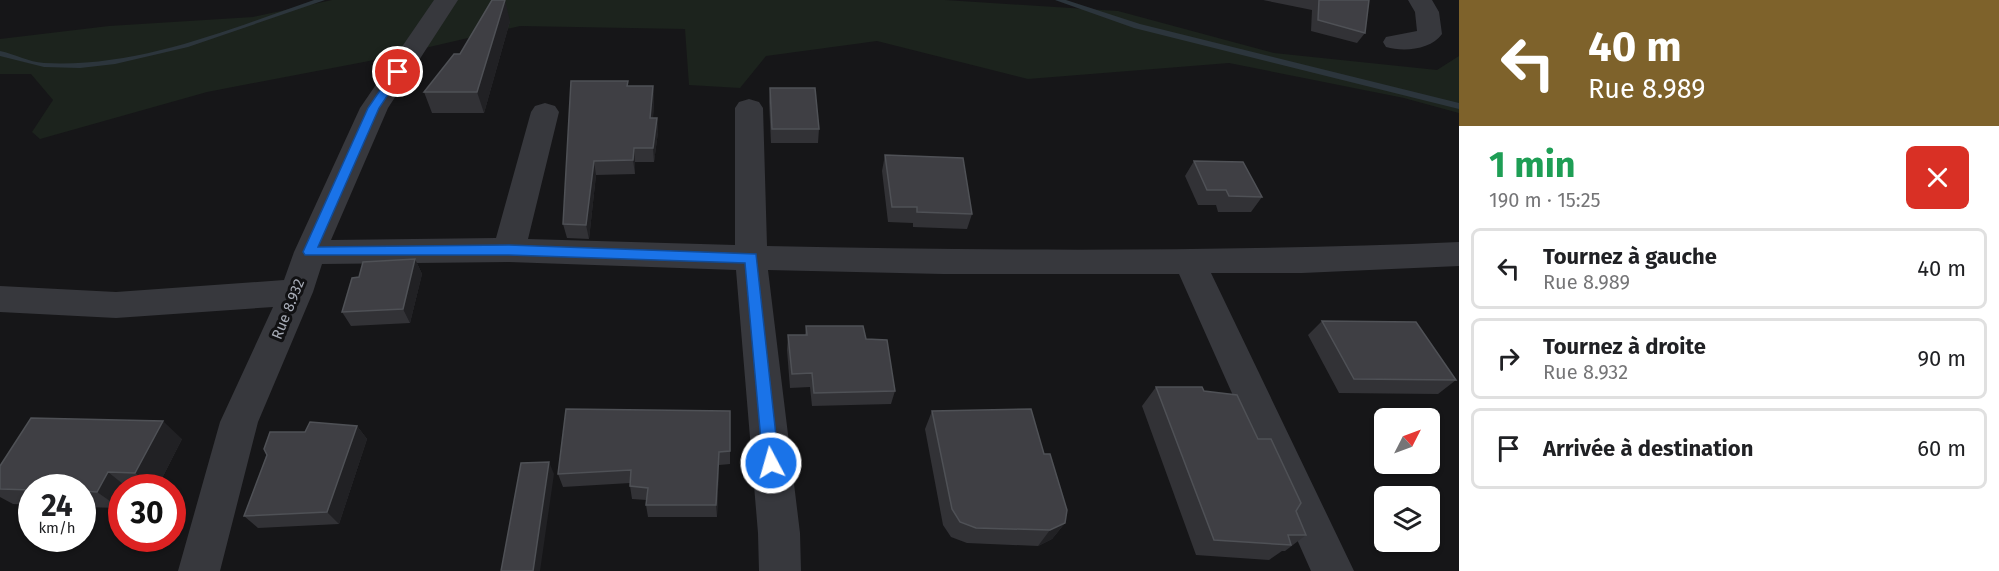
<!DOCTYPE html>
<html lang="fr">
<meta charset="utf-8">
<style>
:root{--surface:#fff;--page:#f2f2f2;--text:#202124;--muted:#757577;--line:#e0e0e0}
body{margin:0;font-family:"Fira Sans",sans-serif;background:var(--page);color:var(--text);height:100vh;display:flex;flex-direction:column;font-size:22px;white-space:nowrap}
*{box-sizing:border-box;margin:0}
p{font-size:20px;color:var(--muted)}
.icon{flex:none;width:33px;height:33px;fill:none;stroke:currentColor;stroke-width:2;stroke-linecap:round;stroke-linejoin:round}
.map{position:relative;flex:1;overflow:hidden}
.drawer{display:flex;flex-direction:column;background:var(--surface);width:540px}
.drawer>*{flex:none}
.banner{background:#7e622b;color:#fff;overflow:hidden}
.needle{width:39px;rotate:48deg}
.buttons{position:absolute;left:1374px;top:408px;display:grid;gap:12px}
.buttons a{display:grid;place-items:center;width:66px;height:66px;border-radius:9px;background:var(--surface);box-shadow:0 2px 4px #0004;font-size:30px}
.speed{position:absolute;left:18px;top:474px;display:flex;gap:12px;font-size:30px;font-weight:700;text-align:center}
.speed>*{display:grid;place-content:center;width:78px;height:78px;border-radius:50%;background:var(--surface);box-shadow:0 2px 4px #0004;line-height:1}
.speed small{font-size:15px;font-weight:400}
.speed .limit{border:9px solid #d22;background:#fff;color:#111}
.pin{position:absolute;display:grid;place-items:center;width:51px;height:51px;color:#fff;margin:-26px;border:3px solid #fff;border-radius:50%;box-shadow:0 2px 6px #0007}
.me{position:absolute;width:66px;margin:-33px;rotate:354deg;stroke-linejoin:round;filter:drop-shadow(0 0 4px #0008)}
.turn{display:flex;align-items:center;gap:21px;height:126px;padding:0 30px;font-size:27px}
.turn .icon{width:78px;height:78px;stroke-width:2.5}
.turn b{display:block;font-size:42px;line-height:51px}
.round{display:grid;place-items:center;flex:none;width:63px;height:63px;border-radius:9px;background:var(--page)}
.head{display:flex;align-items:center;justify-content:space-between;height:102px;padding:0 30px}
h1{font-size:36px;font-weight:700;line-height:45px;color:#1e9e55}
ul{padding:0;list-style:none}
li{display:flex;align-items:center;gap:18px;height:81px;margin:0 12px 9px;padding:0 18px;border:3px solid var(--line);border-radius:9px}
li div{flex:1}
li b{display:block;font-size:22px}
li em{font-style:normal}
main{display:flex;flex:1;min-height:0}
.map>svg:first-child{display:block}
</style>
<main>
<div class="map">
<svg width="1459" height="571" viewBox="0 0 1459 571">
<rect width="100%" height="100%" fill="#161618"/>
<!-- green -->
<path fill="#1c231d" d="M 332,0 L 945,0 L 1118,11 L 1274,53 L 1437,70 L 1459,56 L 1459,113 L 1404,98 L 1229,63 L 1028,79 L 877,41 L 766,56 L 740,88 L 689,85 L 685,29 L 520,26 L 369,61 L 207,92 L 40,139 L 32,132 L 53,100 L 31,74 L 0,74 L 0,39 L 109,26 L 253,17 Z"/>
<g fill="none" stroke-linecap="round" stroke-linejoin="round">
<!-- stream -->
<path fill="#2c353c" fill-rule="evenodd" d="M 314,0 L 325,0 L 188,47 L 115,64 L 80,68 L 44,67 L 0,56 L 0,51 C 14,54 29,62 44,63 C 138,68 227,30 314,0 Z
M 1055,0 L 1066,0 L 1140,24 L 1459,103 L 1459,109 L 1134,28 Z"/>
<!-- minor -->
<path fill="#37383d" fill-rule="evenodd" d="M 434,0 L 458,0 L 388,108 L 331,240 L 496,238 L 531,112 L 535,106 L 545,103 L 555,106 L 559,112 L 528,239 L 735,245 L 735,108 L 739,102 L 749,99 L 759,102 L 763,108 L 767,246 C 998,251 1228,252 1459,242 L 1459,266 L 1302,273 L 1211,273 L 1354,571 L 1311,571 L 1179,274 L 943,274 L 768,270 L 800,533 L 801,571 L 759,571 L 758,533 L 736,270 L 509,262 L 322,264 L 313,292 L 258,422 L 220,571 L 178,571 L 220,422 L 273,307 L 116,318 L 0,312 L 0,286 L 116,292 L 284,280 L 294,252 L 360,108 Z
M 1408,0 L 1432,0 L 1439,12 L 1442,34 C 1431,50 1403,52 1386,47 L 1383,42 L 1386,37 L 1417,31 L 1415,12 Z"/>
</g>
<!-- wall -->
<path fill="#323236" d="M 1263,0 L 1369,0 L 1365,33 L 1357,43 L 1311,31 L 1312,10 Z
M 510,21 L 484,113 L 432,113 L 424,92 L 460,54 Z
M 628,81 L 628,86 L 653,86 L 654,100 L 653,118 L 657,118 L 658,132 L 654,162 L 635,162 L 635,174 L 596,175 L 589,239 L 567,238 L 563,224 Z
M 770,88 L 819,129 L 818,143 L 771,143 L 769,102 Z
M 885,155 L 972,214 L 967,229 L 913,227 L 913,223 L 888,222 L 882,171 Z
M 1194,161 L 1262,197 L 1251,212 L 1218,212 L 1216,205 L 1198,205 L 1185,176 Z
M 415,259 L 422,274 L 410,323 L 351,326 L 342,312 L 359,277 Z
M 1322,321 L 1456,380 L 1438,394 L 1339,393 L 1308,335 Z
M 806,326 L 866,339 L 895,391 L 891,404 L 812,406 L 810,387 L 790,388 L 787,350 L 788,335 L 805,335 Z
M 1156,387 L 1258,439 L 1296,511 L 1306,535 L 1285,551 L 1282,551 L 1269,560 L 1196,555 L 1142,406 Z
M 730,411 L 730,464 L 719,465 L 717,517 L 648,517 L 646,505 L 647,500 L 632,499 L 630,486 L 630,483 L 563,487 L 558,474 Z
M 932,411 L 1044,454 L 1065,523 L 1052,539 L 1038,546 L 967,543 L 951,537 L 943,525 L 925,429 Z
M 357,426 L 367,439 L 339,524 L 258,528 L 244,516 L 305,432 Z
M 182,439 L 157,488 L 122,488 L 122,506 L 120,508 L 82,507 L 82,488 L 32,488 L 32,505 L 13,504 L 0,497 L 0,466 Z"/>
<!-- shaded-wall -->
<path fill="#212124" d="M 505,0 L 510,21 L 484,113 L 477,92 Z
M 653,86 L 654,100 L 652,132 L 650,118 Z
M 657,118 L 658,132 L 654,162 L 653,148 Z
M 634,148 L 635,162 L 635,174 L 633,160 Z
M 594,161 L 596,175 L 589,239 L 586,225 Z
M 415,259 L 422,274 L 410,323 L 403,309 Z
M 163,421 L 182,439 L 157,488 L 154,488 L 135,473 Z
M 357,426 L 367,439 L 339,524 L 327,512 Z
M 719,452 L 719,465 L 717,517 L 716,505 Z
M 549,462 L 554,474 L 540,571 L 533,571 Z
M 108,472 L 128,488 L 122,488 L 122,506 L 120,508 L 97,492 Z
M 1065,523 L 1052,539 L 1038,546 L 1050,530 Z"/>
<!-- building -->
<path fill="#3f3f44" stroke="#4f5156" stroke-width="1.5" d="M 492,0 L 505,0 L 477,92 L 424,92 L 454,54 L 460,54 Z
M 1319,0 L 1369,0 L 1365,33 L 1318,20 Z
M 571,81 L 628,81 L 627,86 L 653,86 L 650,118 L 657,118 L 653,148 L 634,148 L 633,160 L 594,161 L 586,225 L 563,224 Z
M 770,88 L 815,88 L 819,129 L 772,129 Z
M 885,155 L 963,158 L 972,214 L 917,212 L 917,207 L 892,207 Z
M 1194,161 L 1243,162 L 1262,197 L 1229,196 L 1226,190 L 1207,190 Z
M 415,259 L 403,309 L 342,312 L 352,278 L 359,277 L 363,262 Z
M 1322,321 L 1416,322 L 1456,380 L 1354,379 Z
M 806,326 L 863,326 L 866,339 L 887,340 L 895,391 L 814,393 L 812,373 L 792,374 L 788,335 L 807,335 Z
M 1156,387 L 1202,387 L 1204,391 L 1237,395 L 1258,439 L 1271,439 L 1301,503 L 1296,511 L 1306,535 L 1288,535 L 1291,545 L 1214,540 Z
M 566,409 L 730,411 L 730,451 L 719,452 L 716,505 L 646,505 L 648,488 L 630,486 L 631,470 L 558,474 Z
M 1031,409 L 1044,454 L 1050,454 L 1067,510 L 1065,523 L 1050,530 L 976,528 L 960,522 L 952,509 L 932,411 Z
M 31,418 L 163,421 L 135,473 L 108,472 L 97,492 L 82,491 L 82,488 L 32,488 L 32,490 L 0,489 L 0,466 Z
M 310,422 L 357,426 L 327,512 L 244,516 L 267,455 L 264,449 L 270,432 L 305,432 Z
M 549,462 L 533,571 L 501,571 L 521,463 Z"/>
<!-- route -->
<path fill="#1a73e8" stroke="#114b97" stroke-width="1.5" d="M 398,69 L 403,72 L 379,108 L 318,247 L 509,245 L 756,254 L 779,463 L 776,468 L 771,471 L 765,468 L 763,463 L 745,263 L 509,255 L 305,255 L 303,252 L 368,108 L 394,70 Z"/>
<g text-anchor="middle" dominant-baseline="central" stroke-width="6" stroke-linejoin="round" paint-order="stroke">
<!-- street labels -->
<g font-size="15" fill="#a8adb8" stroke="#111113">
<text transform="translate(288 309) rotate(-68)">Rue 8.932</text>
</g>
</g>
</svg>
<div class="buttons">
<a><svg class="needle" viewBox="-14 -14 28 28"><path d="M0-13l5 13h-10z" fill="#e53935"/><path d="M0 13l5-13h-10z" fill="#757577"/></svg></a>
<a><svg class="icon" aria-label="layers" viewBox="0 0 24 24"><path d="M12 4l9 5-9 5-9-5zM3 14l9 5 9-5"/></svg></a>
</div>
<div class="speed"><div>24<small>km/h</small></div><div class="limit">30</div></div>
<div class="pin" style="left:398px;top:72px;background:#d93025"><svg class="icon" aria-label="arrive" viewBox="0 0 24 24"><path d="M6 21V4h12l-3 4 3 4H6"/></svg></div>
<svg class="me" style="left:771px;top:463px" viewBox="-20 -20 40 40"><circle r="17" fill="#1a73e8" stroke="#fff" stroke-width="3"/><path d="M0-11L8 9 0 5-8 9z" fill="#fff"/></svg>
</div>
<section class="drawer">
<div class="banner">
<div class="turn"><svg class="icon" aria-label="left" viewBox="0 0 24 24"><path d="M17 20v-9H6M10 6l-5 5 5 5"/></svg><div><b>40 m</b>Rue 8.989</div></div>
</div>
<div class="head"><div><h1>1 min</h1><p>190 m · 15:25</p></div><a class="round" style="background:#d93025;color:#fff"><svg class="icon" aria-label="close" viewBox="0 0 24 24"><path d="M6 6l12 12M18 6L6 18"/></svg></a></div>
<ul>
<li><svg class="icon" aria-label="left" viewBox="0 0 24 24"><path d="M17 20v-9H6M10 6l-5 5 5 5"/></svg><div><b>Tournez à gauche</b><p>Rue 8.989</p></div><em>40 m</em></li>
<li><svg class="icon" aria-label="right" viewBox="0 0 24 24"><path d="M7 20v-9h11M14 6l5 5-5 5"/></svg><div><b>Tournez à droite</b><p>Rue 8.932</p></div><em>90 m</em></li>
<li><svg class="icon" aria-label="arrive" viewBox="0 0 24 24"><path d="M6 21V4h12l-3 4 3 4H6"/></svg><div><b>Arrivée à destination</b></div><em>60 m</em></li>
</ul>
</section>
</main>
